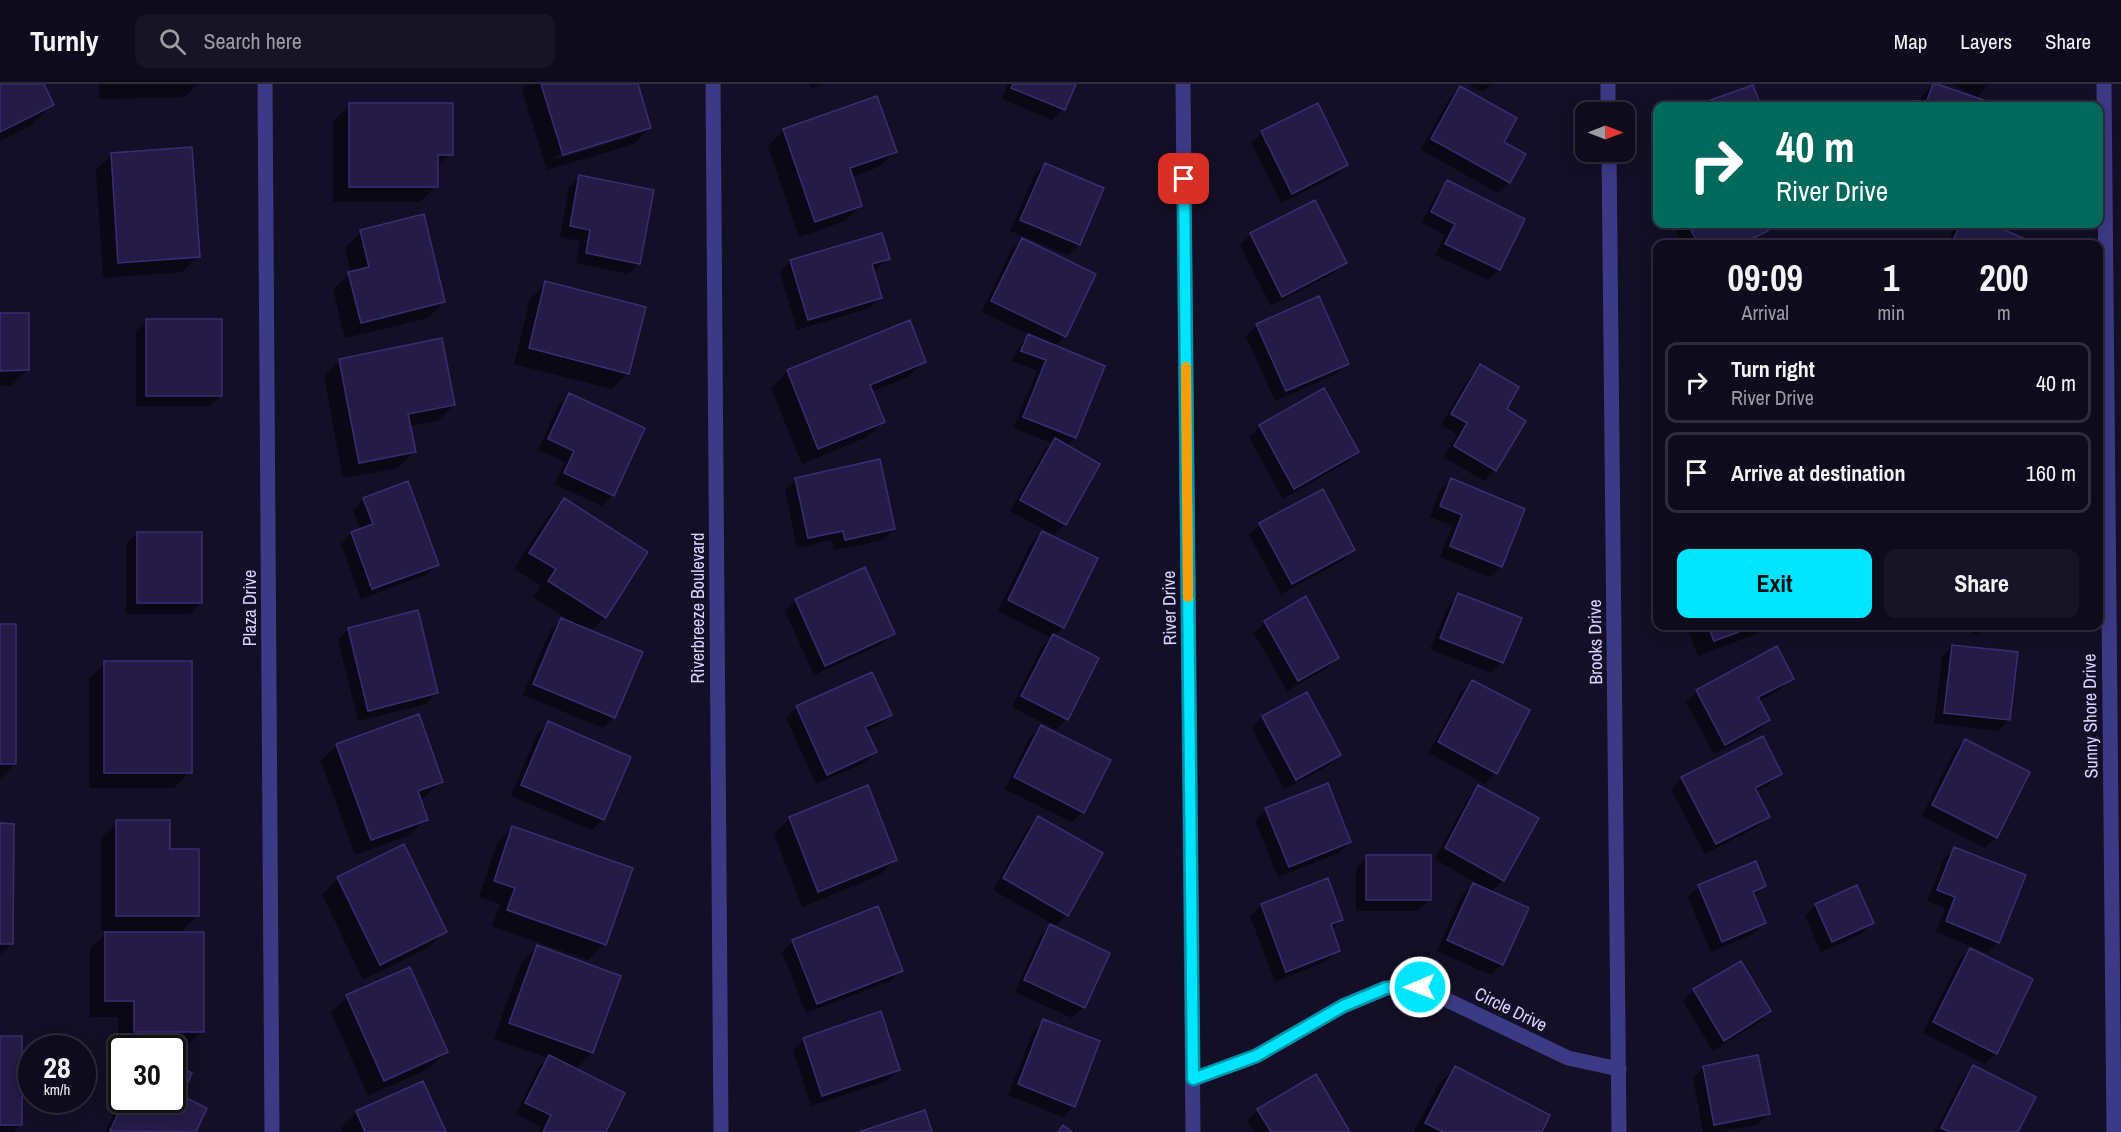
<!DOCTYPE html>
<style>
:root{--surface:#0e0b1c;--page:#171425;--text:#f1f3f6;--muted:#9b9ba3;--line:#2e2b3b;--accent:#00e5ff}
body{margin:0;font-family:"Archivo Narrow",sans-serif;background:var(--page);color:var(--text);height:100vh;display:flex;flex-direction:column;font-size:22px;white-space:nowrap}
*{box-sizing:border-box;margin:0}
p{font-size:20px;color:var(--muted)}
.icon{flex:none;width:33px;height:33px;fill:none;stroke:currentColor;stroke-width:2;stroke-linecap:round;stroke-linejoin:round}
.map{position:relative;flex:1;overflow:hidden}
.drawer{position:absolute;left:1653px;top:156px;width:450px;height:390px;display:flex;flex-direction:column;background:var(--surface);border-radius:12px;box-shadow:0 3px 15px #0003,0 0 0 2px var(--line)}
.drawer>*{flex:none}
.banner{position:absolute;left:1653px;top:18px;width:450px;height:126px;border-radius:12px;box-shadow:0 3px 15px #0003,0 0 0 2px var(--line);background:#00695c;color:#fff;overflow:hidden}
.needle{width:39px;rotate:90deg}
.buttons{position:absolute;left:1575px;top:18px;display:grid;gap:12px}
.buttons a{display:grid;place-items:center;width:60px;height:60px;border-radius:12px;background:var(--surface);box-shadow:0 3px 15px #0003,0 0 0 2px var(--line);font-size:30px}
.speed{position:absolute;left:18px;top:951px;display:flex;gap:12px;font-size:30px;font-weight:700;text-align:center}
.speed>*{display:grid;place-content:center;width:78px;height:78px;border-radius:50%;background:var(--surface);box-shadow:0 3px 15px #0003,0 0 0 2px var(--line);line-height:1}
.speed small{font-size:15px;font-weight:400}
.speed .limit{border:3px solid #111;border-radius:9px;background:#fff;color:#111}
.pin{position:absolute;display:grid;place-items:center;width:51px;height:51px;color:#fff;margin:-26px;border-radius:12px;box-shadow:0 3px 9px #0006}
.me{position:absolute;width:66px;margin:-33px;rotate:269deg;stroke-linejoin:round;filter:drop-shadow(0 0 4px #0008)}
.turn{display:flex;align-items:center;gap:21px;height:126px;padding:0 24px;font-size:27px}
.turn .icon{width:78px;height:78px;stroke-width:2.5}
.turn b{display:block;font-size:42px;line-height:51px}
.eta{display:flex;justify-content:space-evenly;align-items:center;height:102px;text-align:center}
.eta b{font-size:36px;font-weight:700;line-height:42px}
.primary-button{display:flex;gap:12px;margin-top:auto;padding:12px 24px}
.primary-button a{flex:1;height:69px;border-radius:12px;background:var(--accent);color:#111;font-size:24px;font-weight:700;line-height:69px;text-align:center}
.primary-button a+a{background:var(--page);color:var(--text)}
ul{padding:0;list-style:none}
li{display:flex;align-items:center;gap:18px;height:81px;margin:0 12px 9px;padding:0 12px;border:3px solid var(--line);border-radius:12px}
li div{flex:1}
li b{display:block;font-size:22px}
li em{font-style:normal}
header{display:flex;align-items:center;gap:36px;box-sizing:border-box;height:84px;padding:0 30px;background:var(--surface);border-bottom:2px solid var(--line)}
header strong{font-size:28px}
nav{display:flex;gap:33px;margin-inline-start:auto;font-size:21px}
.search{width:420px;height:54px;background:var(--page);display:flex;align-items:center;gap:15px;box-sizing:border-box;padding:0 21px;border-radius:12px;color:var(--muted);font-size:22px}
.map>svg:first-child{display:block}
</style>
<header>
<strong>Turnly</strong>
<div class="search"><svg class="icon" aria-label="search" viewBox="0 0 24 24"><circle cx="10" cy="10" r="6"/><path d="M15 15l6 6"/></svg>Search here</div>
<nav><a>Map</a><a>Layers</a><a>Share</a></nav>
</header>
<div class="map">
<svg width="2121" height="1048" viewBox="0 0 2121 1048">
<rect width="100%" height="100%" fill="#130f26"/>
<!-- shadow -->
<path fill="#0007" fill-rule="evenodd" d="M 0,0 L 42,0 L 52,20 L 32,41 L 0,57 Z
M 99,0 L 198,0 L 185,13 L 99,15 Z
M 527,0 L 636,0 L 650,44 L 634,60 L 547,86 L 522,5 ZM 633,48 L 633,52 L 556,75 L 555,72 Z
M 810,0 L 823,0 L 812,4 Z
M 1008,0 L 1074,0 L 1063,25 L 1052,36 L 1002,15 Z
M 1468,0 L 1491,0 L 1483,8 Z
M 1934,0 L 1997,22 L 1916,22 L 1918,16 Z
M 1952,0 L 1989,0 L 1977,13 Z
M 1752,3 L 1759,22 L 1698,22 Z
M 1460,4 L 1502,59 L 1509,98 L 1498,109 L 1421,66 L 1449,15 Z
M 350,21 L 451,70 L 436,85 L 436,102 L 420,118 L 333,118 L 333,37 Z
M 784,46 L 895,68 L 879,83 L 851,93 L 861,121 L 845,137 L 799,153 L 768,62 Z
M 1262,48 L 1346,81 L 1336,92 L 1281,119 L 1251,59 Z
M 112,70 L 198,172 L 182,188 L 103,194 L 96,86 Z
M 1045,81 L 1079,160 L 1068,171 L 1010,147 L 1034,92 Z
M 580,93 L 639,179 L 628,190 L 576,179 L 580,157 L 560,153 L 569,103 Z
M 1447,98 L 1523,136 L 1498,186 L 1488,196 L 1435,171 L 1445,151 L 1422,139 L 1437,109 Z
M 1672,140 L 1762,140 L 1766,147 L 1749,160 L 1683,160 Z
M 1957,140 L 1987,140 L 2023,156 L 2021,160 L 1947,160 Z
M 361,148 L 444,218 L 428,234 L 345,254 L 333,205 L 351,189 L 345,164 Z
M 1251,150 L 1345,178 L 1334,189 L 1271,222 L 1240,161 Z
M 1022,155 L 1094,190 L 1065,252 L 1054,263 L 1075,353 L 1066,362 L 1065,440 L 1054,451 L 1010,427 L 1044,367 L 1052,359 L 1013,344 L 1037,287 L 1012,277 L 1018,263 L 1029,251 L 982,228 L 1011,166 Z
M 888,174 L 877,185 L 873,187 L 880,213 L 869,224 L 797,246 L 780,188 L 791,177 Z
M 546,199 L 628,289 L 612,305 L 514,280 L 530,215 Z
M 0,230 L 27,286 L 11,302 L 0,302 Z
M 147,236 L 221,311 L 210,322 L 136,322 L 136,247 Z
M 909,238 L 924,277 L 908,293 L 871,308 L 883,338 L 867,353 L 802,380 L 771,304 L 787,288 Z
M 1257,241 L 1347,279 L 1336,290 L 1275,317 L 1246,252 Z
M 340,276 L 454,321 L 438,337 L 409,342 L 414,368 L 398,384 L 343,394 L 324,292 Z
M 1481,282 L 1505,325 L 1524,337 L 1495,386 L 1484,397 L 1444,373 L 1457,350 L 1441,341 L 1470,292 Z
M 1324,306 L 1358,367 L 1347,378 L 1283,415 L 1249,353 L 1260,342 Z
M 569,311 L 613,411 L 602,422 L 554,400 L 565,378 L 538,366 L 558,322 Z
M 796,395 L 894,445 L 883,456 L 834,466 L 832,456 L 797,464 L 785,406 Z
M 1451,396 L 1501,482 L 1490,493 L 1440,473 L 1452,442 L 1430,433 L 1440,406 Z
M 364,415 L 437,480 L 426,491 L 361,515 L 341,460 L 352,449 L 360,446 L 353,426 Z
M 564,416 L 605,533 L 590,548 L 614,633 L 603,644 L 523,611 L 550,547 L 561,536 L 575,540 L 533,513 L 541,502 L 514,485 L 548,432 Z
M 1260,440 L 1353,466 L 1342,477 L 1281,510 L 1249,451 Z
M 1042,448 L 1063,543 L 1054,552 L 1097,574 L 1066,635 L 1056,646 L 1012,623 L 1042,562 L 1051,554 L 998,527 L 1031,459 Z
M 137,449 L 201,519 L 190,530 L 126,530 L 126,460 Z
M 1459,511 L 1502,578 L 1491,589 L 1430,565 L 1448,522 Z
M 796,516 L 893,549 L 882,560 L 814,591 L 785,527 Z
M 1265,538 L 1338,574 L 1327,584 L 1287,607 L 1254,549 Z
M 0,542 L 15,680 L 0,695 Z
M 1686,542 L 1777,542 L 1698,572 Z
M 1960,542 L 1986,542 L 1977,551 Z
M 348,545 L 437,609 L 426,620 L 358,637 L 338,556 Z
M 1953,562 L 2009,636 L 1998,647 L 1934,639 L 1942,573 Z
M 105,579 L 190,688 L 174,704 L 89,704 L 89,595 Z
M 1792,594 L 1781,605 L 1759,617 L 1768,636 L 1758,647 L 1714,670 L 1686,618 L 1697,607 Z
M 1472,598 L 1496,689 L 1485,700 L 1429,669 L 1461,608 Z
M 797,623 L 890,631 L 879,641 L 866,647 L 875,668 L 864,679 L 816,700 L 786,634 Z
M 1263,633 L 1339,671 L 1328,682 L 1298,698 L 1266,635 L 1262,635 L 1296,699 L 1284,705 L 1252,644 Z
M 548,639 L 603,735 L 592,746 L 511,712 L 537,650 Z
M 1041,643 L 1083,728 L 1072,738 L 1005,705 L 1030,653 Z
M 1965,657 L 1996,753 L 1985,764 L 1922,732 L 1954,668 Z
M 337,661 L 441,697 L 425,713 L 419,716 L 426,735 L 410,751 L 355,771 L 321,677 Z
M 1780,690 L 1769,701 L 1755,708 L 1768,733 L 1757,743 L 1705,770 L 1671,705 L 1682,695 Z
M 1479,703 L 1503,796 L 1491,808 L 1435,775 L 1468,714 Z
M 1266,725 L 1350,758 L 1339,769 L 1278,793 L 1255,736 Z
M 790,734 L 896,775 L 880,791 L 802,823 L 774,750 Z
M 1038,734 L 1067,831 L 1056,842 L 993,806 L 1027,745 Z
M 117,738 L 168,767 L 198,831 L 180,849 L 202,947 L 186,963 L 118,963 L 118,933 L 90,933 L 90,865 L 108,847 L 101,847 L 101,754 Z
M 0,741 L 11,860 L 0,871 Z
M 513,743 L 604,860 L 588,876 L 492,842 L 500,820 L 479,813 L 497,759 Z
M 1955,764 L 1997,858 L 1987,869 L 1936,848 L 1945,824 L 1927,817 L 1944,775 Z
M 1367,773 L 1429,816 L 1418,827 L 1356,827 L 1356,784 Z
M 338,795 L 445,847 L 429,863 L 363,896 L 322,810 Z
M 1473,801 L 1502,880 L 1491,891 L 1437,867 L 1462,811 Z
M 1699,802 L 1765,802 L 1753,813 L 1764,839 L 1753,850 L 1711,868 L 1688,813 Z
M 1261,821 L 1341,836 L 1331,846 L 1338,866 L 1327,877 L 1275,898 L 1250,832 Z
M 1816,821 L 1872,839 L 1861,850 L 1821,868 L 1805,832 Z
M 1050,842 L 1083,923 L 1072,934 L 1015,908 L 1040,853 Z
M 793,857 L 901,886 L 890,897 L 806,929 L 782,868 Z
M 537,863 L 619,893 L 592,969 L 575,986 L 605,1048 L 539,1048 L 541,1043 L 516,1030 L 538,984 L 548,974 L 494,955 L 521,879 Z
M 1970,865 L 1996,969 L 1985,980 L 1923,949 L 1959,876 Z
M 409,885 L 446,968 L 430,984 L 368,1012 L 331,928 L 347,913 Z
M 1694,906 L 1770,927 L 1759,938 L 1713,967 L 1683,917 Z
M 1044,937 L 1074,1022 L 1063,1033 L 1008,1011 L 1033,948 Z
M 0,954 L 21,1040 L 13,1048 L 0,1048 Z
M 804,955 L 898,986 L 887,997 L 811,1022 L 793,966 Z
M 1704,983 L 1768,1030 L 1757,1041 L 1721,1048 L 1703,1048 L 1693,994 Z
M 1973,983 L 2017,1048 L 1935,1048 L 1963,994 Z
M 1455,984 L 1540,1048 L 1414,1048 L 1439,1000 Z
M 122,1012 L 122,1016 L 172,1016 L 180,1012 L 205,1024 L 194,1048 L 105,1048 Z
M 1258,1026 L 1348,1048 L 1254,1048 L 1247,1037 Z
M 357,1028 L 444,1048 L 342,1048 L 341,1044 Z"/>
<!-- building -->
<path fill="#241b47" stroke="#3b2d73" stroke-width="1.5" d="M 0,0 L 44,0 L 54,21 L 0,48 Z
M 541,0 L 638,0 L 651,44 L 563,71 Z
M 1013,0 L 1076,0 L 1065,26 L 1011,4 Z
M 1933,0 L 1937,0 L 2001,22 L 1925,22 Z
M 1753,1 L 1761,22 L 1694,22 Z
M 1460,2 L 1517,34 L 1504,58 L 1526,70 L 1510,99 L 1431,55 Z
M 877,12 L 897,68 L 850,84 L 862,122 L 815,138 L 783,45 Z
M 349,19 L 453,19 L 453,71 L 438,71 L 438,103 L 349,103 Z
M 1318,19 L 1348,81 L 1292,110 L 1261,47 Z
M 192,63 L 200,173 L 118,179 L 111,69 Z
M 1045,79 L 1104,104 L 1080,161 L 1020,136 Z
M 579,91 L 654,106 L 640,180 L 586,169 L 590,146 L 570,142 Z
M 1447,96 L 1525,135 L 1500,186 L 1445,160 L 1455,140 L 1431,128 Z
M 1315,116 L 1347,179 L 1282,213 L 1250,149 Z
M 424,130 L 445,218 L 361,239 L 348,188 L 369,183 L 360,146 Z
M 1688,140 L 1764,140 L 1768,147 L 1741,160 L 1698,160 Z
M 1961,140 L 1991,140 L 2025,155 L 2023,160 L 1951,160 Z
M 882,149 L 890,175 L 872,180 L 882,214 L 808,236 L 790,176 Z
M 1022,154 L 1096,190 L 1066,253 L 991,217 Z
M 545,197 L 646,223 L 629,290 L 529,264 Z
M 1319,212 L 1349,280 L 1286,307 L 1256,240 Z
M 0,229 L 29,229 L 29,286 L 0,287 Z
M 146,235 L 222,235 L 222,312 L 146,312 Z
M 910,236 L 926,278 L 870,301 L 885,338 L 818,365 L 787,286 Z
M 1028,250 L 1105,282 L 1076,354 L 1023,333 L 1046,276 L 1021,267 Z
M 442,254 L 455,321 L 408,330 L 416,368 L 359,379 L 339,275 Z
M 1480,280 L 1519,303 L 1507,325 L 1526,337 L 1496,387 L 1454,362 L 1467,339 L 1451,330 Z
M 1324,304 L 1359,368 L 1294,405 L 1259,341 Z
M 569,309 L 645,344 L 614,412 L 564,389 L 574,367 L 548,355 Z
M 1055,354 L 1100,380 L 1066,441 L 1020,416 Z
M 880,375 L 895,445 L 845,456 L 843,447 L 808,454 L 795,394 Z
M 1451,394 L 1525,425 L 1502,483 L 1450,462 L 1462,431 L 1440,422 Z
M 408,397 L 439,481 L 372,505 L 351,448 L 373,440 L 363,414 Z
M 1323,405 L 1355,466 L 1292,500 L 1259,439 Z
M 564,414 L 648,468 L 606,534 L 548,497 L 556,485 L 529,469 Z
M 1042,447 L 1098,474 L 1064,544 L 1008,516 Z
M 137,448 L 202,448 L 202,519 L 137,519 Z
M 865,483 L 895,550 L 825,582 L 795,515 Z
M 1458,509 L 1522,534 L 1503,579 L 1440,554 Z
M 1306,512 L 1339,574 L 1298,597 L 1264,537 Z
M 418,526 L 438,609 L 368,627 L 348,544 Z
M 561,534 L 643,568 L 615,634 L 533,600 Z
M 0,540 L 16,540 L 16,680 L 0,680 Z
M 1708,542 L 1755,542 L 1714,557 Z
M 1053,550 L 1099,574 L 1068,636 L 1021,612 Z
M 1952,561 L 2018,568 L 2010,636 L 1944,629 Z
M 1777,562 L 1794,595 L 1758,613 L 1770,636 L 1725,661 L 1696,606 Z
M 104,577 L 192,577 L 192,689 L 104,689 Z
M 872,588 L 892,631 L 865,643 L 877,668 L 827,691 L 796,622 Z
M 1472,596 L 1530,626 L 1497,690 L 1438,658 Z
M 1307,608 L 1341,671 L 1296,696 L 1262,632 Z
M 419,630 L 443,698 L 418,707 L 428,736 L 371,756 L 336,660 Z
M 548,637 L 631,673 L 604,736 L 521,701 Z
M 1041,641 L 1111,676 L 1084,729 L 1014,693 Z
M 1763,652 L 1782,690 L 1755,704 L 1770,733 L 1716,760 L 1681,693 Z
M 1965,655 L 2030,688 L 1997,754 L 1932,721 Z
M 1328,699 L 1351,758 L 1289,783 L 1265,724 Z
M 868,701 L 897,776 L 818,808 L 789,733 Z
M 1478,701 L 1539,734 L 1504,797 L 1445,764 Z
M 1038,732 L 1103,769 L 1068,832 L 1003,794 Z
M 116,736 L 170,736 L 170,765 L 199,765 L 199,832 L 116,832 Z
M 0,739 L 14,740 L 13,860 L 0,860 Z
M 512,742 L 633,784 L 606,861 L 507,826 L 515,804 L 494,797 Z
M 404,760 L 447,848 L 380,881 L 337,793 Z
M 1954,763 L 2026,791 L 1999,859 L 1946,837 L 1955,813 L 1937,806 Z
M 1366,771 L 1431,771 L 1431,816 L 1366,816 Z
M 1756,777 L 1766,802 L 1753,808 L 1766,839 L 1722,858 L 1698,801 Z
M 1328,794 L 1343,836 L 1331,840 L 1340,867 L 1286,888 L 1261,820 Z
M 1473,799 L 1529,824 L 1503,881 L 1447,856 Z
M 1857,801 L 1874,839 L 1832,858 L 1815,820 Z
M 878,822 L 903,887 L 817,920 L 792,856 Z
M 1050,840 L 1110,869 L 1085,924 L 1024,896 Z
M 105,848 L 204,848 L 204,948 L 134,948 L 134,917 L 105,917 Z
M 537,861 L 621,892 L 593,969 L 509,939 Z
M 1970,864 L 2033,895 L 1997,970 L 1933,938 Z
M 1741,877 L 1771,927 L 1724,957 L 1693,905 Z
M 410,883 L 448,968 L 384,997 L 346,911 Z
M 881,927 L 900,986 L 822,1012 L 803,954 Z
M 1043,935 L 1100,957 L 1075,1023 L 1018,1000 Z
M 0,952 L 22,952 L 22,1041 L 0,1041 Z
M 549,971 L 625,1009 L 606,1048 L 543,1048 L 551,1031 L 525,1019 Z
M 1758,971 L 1770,1030 L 1714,1041 L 1703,982 Z
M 172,980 L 192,989 L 182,1012 L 207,1024 L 196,1048 L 110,1047 L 125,1016 L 172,1016 Z
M 1973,981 L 2036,1013 L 2018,1048 L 1950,1048 L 1941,1044 Z
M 1455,982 L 1550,1031 L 1542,1048 L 1443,1048 L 1425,1039 Z
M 1316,990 L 1350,1048 L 1271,1048 L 1257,1025 Z
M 423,997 L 446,1048 L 365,1048 L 356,1027 Z
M 925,1026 L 932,1048 L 859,1048 Z
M 1063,1041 L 1072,1048 L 1058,1048 Z"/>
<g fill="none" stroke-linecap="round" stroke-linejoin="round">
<!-- minor -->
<path stroke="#3d3a85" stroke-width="15" d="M 265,0 L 272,1048
M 713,0 L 721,1048
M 1183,0 L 1193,1048
M 1608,0 L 1608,28
M 2104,0 L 2114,1048
M 1609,68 L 1619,1048
M 1193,995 L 1256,972 L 1343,922 L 1386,904 L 1420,903 L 1568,974 L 1619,985"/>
</g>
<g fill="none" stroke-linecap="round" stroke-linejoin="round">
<defs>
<path id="route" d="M 1184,95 L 1193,995 L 1256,972 L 1343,922 L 1386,904 L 1420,903"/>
</defs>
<!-- route casing -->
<use href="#route" stroke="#0095a6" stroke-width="15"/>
<!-- route -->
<use href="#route" stroke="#00e5ff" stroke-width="10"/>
<!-- slow -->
<path stroke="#f59e0b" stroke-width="10" d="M 1186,283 L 1188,513"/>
</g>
<g text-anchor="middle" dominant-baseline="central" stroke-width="4.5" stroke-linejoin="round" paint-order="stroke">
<!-- street labels -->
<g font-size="18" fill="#d9d4ff" stroke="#130f26">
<text transform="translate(249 524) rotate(-90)">Plaza Drive</text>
<text transform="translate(697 524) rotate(-90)">Riverbreeze Boulevard</text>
<text transform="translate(1169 524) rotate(-91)">River Drive</text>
<text transform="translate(1595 558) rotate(-91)">Brooks Drive</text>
<text transform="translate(2090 632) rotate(-91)">Sunny Shore Drive</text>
<text transform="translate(1511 925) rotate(26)">Circle Drive</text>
</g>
</g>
</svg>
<div class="buttons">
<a><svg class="needle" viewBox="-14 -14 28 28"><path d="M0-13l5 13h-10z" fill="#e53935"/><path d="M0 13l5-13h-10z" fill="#9b9ba3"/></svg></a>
</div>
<div class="speed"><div>28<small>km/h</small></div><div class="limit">30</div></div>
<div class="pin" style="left:1184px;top:95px;background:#d93025"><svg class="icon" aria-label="arrive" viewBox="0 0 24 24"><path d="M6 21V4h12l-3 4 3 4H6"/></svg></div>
<svg class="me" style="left:1420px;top:903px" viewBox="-20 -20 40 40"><circle r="17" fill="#00e5ff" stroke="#fff" stroke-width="3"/><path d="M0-11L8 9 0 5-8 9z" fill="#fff"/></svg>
<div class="banner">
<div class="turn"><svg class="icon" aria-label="right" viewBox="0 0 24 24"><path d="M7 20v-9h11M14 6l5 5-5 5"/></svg><div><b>40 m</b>River Drive</div></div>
</div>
<section class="drawer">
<div class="eta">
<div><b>09:09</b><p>Arrival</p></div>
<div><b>1</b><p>min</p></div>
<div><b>200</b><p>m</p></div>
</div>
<ul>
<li><svg class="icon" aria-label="right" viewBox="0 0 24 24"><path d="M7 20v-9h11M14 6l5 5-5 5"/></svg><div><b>Turn right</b><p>River Drive</p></div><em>40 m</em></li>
<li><svg class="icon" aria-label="arrive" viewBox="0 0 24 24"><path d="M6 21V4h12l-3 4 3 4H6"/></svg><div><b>Arrive at destination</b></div><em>160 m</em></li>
</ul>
<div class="primary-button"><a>Exit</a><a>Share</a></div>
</section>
</div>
